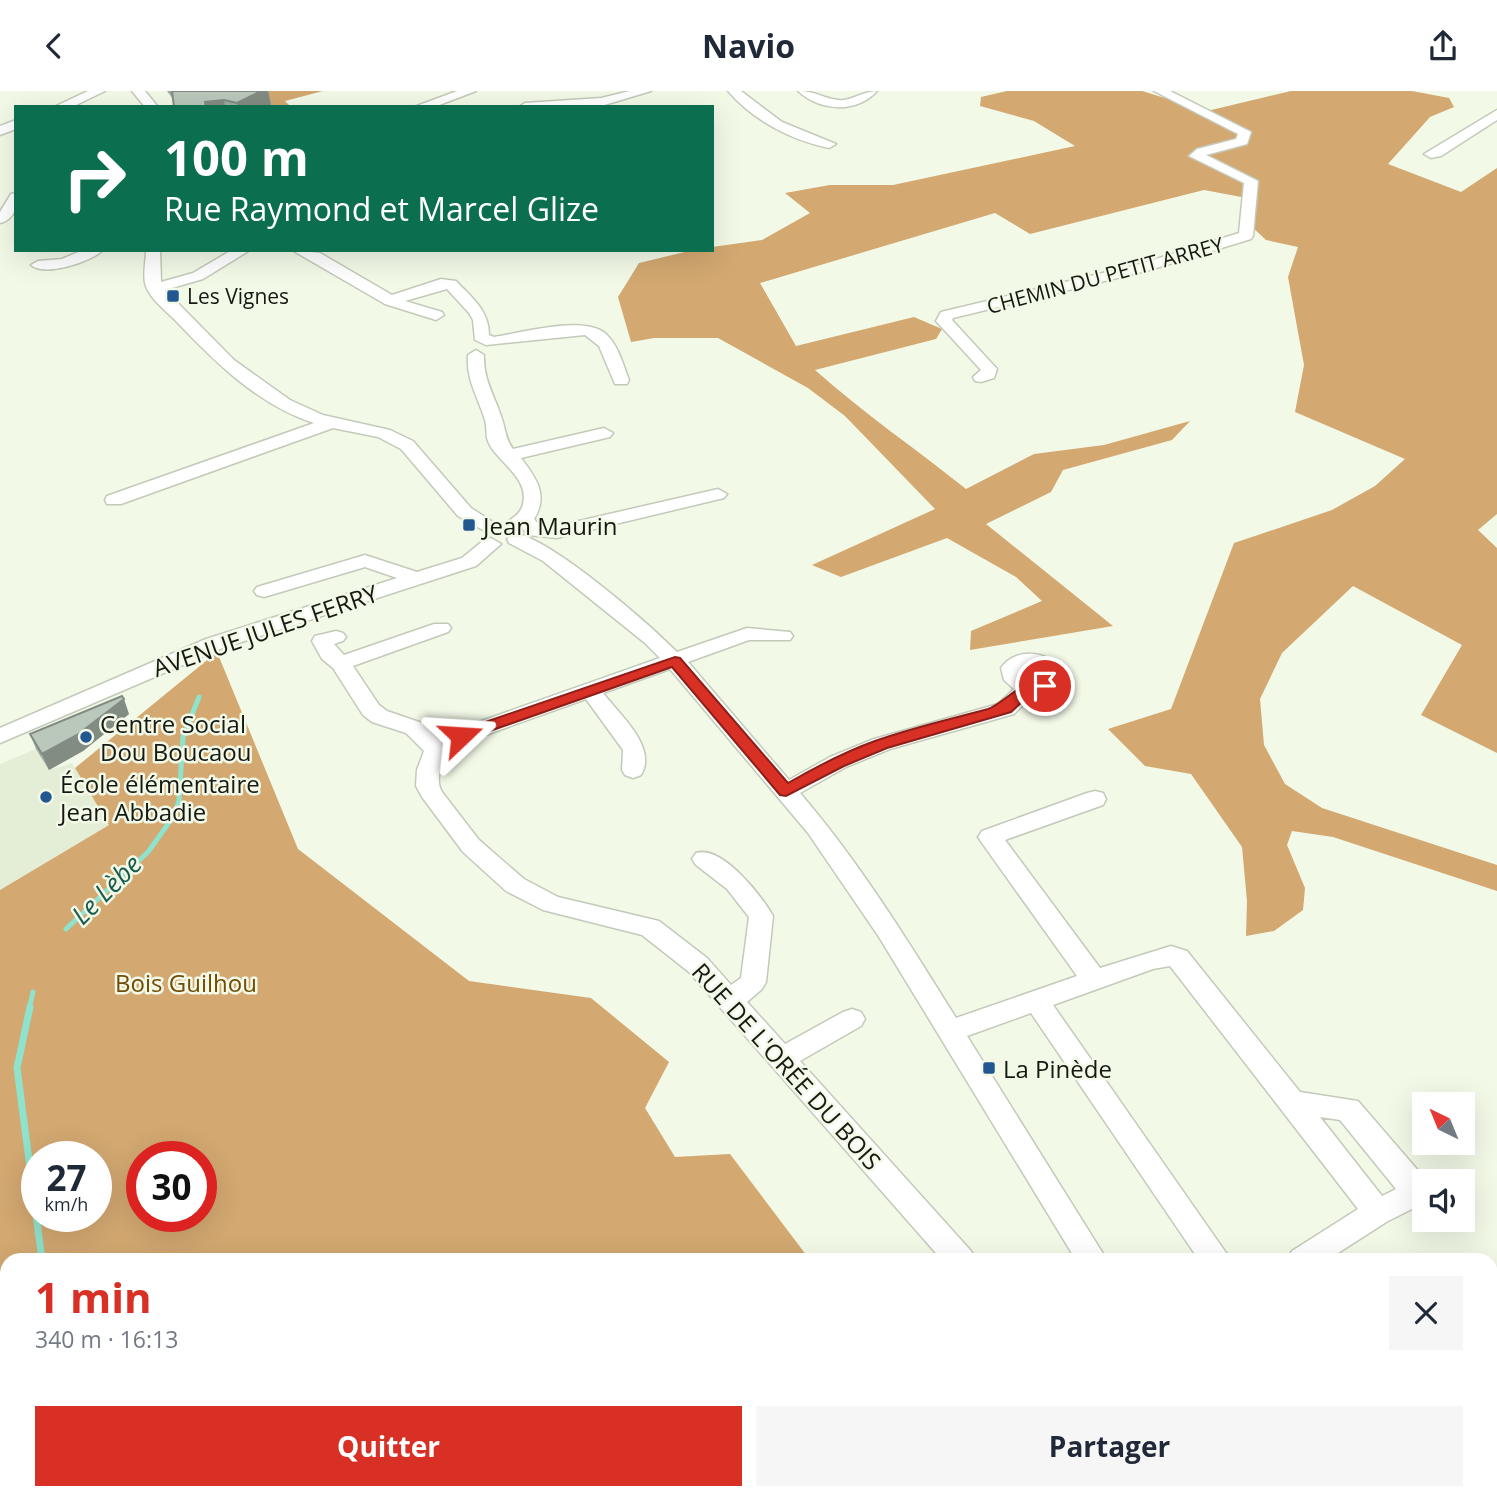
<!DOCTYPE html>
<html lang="fr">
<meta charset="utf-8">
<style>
:root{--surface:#fff;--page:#f6f6f7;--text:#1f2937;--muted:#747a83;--accent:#d93025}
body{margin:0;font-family:"Open Sans",sans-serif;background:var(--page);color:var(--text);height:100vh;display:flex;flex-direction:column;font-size:26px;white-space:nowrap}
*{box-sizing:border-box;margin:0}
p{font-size:23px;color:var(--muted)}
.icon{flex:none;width:38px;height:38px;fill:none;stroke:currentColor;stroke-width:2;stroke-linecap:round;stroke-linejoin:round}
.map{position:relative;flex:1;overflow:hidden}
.side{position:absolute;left:0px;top:1162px;width:1498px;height:247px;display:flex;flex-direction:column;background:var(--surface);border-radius:21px 21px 0 0;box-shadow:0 7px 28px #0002}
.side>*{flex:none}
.banner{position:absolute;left:14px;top:14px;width:700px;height:147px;border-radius:0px;box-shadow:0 7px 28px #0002;background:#0b6e4f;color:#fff;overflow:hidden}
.needle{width:46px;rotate:317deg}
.buttons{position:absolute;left:1412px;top:1001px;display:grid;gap:14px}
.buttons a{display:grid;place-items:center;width:63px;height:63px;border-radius:0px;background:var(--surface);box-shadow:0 7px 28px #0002;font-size:35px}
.speed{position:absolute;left:21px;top:1050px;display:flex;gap:14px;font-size:35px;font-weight:700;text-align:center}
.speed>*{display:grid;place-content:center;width:91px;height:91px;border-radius:50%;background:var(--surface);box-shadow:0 7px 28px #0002;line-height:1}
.speed small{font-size:18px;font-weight:400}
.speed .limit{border:10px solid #d22;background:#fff;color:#111}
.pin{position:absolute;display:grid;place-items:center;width:60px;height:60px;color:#fff;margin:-30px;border:4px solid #fff;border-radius:50%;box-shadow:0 2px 7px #0007}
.me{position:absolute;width:77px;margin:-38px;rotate:70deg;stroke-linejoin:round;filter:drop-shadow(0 0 5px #0008)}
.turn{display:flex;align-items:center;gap:24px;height:147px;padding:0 35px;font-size:32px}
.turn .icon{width:91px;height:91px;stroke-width:2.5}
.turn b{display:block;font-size:49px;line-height:60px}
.round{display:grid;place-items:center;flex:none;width:74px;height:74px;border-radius:0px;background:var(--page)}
.headline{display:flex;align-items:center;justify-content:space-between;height:119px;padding:0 35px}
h1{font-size:42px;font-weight:700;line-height:52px;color:var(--accent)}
.primary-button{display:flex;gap:14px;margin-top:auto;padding:14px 35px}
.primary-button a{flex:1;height:80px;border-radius:0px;background:var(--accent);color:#fff;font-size:28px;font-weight:700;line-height:80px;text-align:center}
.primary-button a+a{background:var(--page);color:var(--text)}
header{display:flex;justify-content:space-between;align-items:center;height:91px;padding:0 35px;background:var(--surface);font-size:32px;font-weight:700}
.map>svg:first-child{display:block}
</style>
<header><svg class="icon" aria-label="back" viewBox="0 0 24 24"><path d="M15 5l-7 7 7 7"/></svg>Navio<svg class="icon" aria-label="share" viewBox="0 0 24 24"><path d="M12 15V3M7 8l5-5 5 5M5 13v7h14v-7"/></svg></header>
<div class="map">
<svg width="1497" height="1408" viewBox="0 0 1497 1408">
<rect width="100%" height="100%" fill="#f2f9e7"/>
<!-- built -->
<path fill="#e4edd5" d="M 36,658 L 49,679 L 72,672 L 109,734 L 0,799 L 0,673 Z
M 843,1402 L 1115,1402 L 1120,1408 L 835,1408 Z"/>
<!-- forest -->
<path fill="#d3a871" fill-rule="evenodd" d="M 254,0 L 323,0 L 285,10 L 291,16 L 262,16 Z
M 1007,0 L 1142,0 L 1207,20 L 1291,0 L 1412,0 L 1449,7 L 1454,16 L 1430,26 L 1388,73 L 1461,101 L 1497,77 L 1497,423 L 1478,439 L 1497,457 L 1497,662 L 1421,624 L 1462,554 L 1353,495 L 1282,562 L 1260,608 L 1264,654 L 1285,693 L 1322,717 L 1497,774 L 1497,800 L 1333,746 L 1292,740 L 1287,754 L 1305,797 L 1303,819 L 1274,840 L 1246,845 L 1247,810 L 1242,756 L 1191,683 L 1145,675 L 1108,638 L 1171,618 L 1234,452 L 1332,419 L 1375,395 L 1405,368 L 1295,321 L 1304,274 L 1288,186 L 1298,156 L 1266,149 L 1250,134 L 1252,108 L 1204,99 L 1030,143 L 995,122 L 760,192 L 796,255 L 914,226 L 942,238 L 936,248 L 815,279 C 863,322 916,358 966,398 L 1034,363 L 1104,354 L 1190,330 L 1172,349 L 1063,379 L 1051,401 L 986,433 L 1113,535 L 970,559 L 971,540 L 1042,510 L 1016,486 L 947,447 L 841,486 L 812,474 L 935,418 L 845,325 L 808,297 L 718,247 L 654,247 L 631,251 L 618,206 L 639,172 L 693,159 L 712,159 L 712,156 L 762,149 L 810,122 L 785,102 L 830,94 L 893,94 L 1075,55 L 1034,30 L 980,15 L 981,6 Z
M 217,561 L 298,758 L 469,890 L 591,907 L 669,971 L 645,1017 L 675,1066 L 730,1063 L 810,1169 L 7,1169 L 7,1402 L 659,1402 L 664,1408 L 0,1408 L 0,799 L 109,734 L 75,677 ZM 37,1066 L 96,1066 L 96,1125 L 37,1125 ZM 142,1066 L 201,1066 L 201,1125 L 142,1125 Z"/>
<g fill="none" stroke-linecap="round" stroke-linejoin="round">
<!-- stream-far1 -->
<path stroke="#8fe2cc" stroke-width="5" d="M 66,838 L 148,761 L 173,726 L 179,710 L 183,646 L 199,606
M 29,918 L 33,901"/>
<!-- stream -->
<path stroke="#8fe2cc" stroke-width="7" d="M 30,916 L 17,977 L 42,1169
M 0,1373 L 7,1363"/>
<defs>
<path id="minor" d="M 88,0 L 105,0 L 72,16 L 54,16 Z
M 132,0 L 145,0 L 158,16 L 145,16 Z
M 457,0 L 476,0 L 434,16 L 414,16 Z
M 630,0 L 651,0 L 601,15 L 519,16 L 525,12 L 601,7 Z
M 728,0 L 741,0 L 782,31 L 836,53 L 829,57 C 791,49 754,30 728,0 Z
M 798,0 C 816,0 822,7 838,9 C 851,11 862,0 877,0 C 856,23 820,20 798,0 Z
M 1154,0 L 1170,0 L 1251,41 L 1247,53 L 1206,64 L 1258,90 L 1253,145 L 1251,148 L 1150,179 L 953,227 L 952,229 L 997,278 L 994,287 L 981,291 L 975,290 L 973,286 L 981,279 L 936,230 L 941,221 L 1140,173 L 1239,142 L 1244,92 L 1189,65 L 1197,58 L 1236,48 L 1238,43 Z
M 1497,19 L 1497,29 L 1441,65 L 1431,67 L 1424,63 Z
M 16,29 L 16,38 L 0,44 L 0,35 Z
M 16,102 C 16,116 16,128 0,132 L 0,121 L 11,103 Z
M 83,159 L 103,159 C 91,171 44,186 31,174 L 38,170 L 62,168 Z
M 146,159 L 160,159 L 161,191 L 193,182 L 232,159 L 250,159 L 203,188 L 165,199 L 234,269 L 290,309 L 323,324 L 390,339 L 413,350 L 471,417 L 499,435 L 497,439 L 483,439 L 458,425 L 401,358 L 378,346 L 333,337 L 121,413 L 107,413 L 105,409 L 107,405 L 314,332 C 258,314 215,271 175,229 C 165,219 148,206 145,192 C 143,182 146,169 146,159 Z
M 292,159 L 320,162 L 392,204 L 441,188 L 456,190 C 472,207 489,219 489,244 L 494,246 C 521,242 587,223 607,244 C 619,256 623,274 629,289 L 627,293 L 615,293 L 599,255 L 585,244 L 486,254 L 475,249 L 473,229 L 469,222 L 447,198 L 405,210 L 442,221 L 444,224 L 436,229 L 385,213 Z
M 476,259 L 484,264 C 483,289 495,305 502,328 C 506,340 505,347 513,358 L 604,337 L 613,342 L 610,346 L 521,367 C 536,387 549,404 534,428 L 540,435 L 557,435 L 718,398 L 727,403 L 724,407 L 557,447 L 528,444 L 522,437 L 513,441 L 506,439 L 504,435 C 509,428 519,425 522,416 C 533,386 492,369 487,347 C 486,340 487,333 484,326 C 477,304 466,288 468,264 Z
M 516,442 C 556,452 646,530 677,561 L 747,537 L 790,541 L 793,545 L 790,549 L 749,549 L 688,571 L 789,689 L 830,666 L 874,648 L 998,613 L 1014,598 L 1004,589 L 1001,577 C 1016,554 1056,560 1065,586 L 1052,599 L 1034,603 L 1014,623 L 890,658 L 846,676 L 800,702 C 860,772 908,850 956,927 L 1077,885 L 982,752 L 978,746 L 982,740 L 1087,702 L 1095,700 L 1103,702 L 1106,708 L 1103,714 L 1005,749 L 1100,877 L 1171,855 L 1187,860 L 1300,1001 L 1358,1010 L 1421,1083 C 1426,1094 1425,1103 1420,1114 L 1388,1130 L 1327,1169 L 1287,1169 L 1292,1160 L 1358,1118 L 1170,875 L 1153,878 L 1053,914 L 1231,1169 L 1199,1169 L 1031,922 L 967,945 L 1107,1169 L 1076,1169 L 879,846 L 808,742 L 670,578 L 603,602 C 619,623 658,656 641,684 L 633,687 L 625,684 L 622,679 L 623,659 L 586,608 L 469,650 L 445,662 C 441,675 435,689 442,701 L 479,749 L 524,788 L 558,806 L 659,830 L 707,867 L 731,894 L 741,887 L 749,826 L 727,798 L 696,774 L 692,768 L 696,762 C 722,754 761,804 773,825 L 766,891 L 762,898 L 747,911 L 785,953 L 843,921 L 852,918 L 861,921 L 865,928 L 861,935 L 800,970 L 971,1160 L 976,1169 L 942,1169 L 689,881 L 642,844 L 543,819 L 506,800 L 463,761 L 422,706 L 416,695 L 417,679 L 424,660 L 406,642 L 372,631 L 363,624 L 333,577 L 322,568 L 312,550 L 315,545 L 336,540 L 343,542 L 346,546 L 343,550 L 334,553 L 344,564 L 434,533 L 448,533 L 451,537 L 448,541 L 353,575 L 379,614 L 387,620 L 422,632 L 438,648 L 453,640 L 660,567 L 645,552 L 543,470 L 509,452 L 507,448 ZM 1030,576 L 1040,579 L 1043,585 L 1037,589 L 1028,588 L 1021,580 ZM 1320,1026 L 1340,1029 L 1396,1098 L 1382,1105 Z
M 491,447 L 501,453 L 476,475 L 220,558 L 0,652 L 0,637 L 206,548 L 397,487 L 365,476 L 264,506 L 257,504 L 254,500 L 257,496 L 365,464 L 417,481 L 462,467 L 484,449 Z
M 1143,1402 L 1177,1402 L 1180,1408 L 1146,1408 Z"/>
</defs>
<!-- minor casing -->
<use href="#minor" stroke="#c3cab9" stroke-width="3"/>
<!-- minor -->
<use href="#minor" fill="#fff" fill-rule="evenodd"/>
</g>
<!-- wall -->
<path fill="#9faca1" d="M 167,0 L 268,0 L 271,14 L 268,16 L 174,16 L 173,8 Z
M 129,623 L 83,660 L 49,679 L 36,658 L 30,643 Z"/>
<!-- shaded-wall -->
<path fill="#828c83" d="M 261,0 L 268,0 L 271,14 L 268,16 L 238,16 L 237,12 Z
M 224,9 L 225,16 L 206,16 L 205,11 Z
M 124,608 L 129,623 L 83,660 L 49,679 L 42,663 Z"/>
<!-- building -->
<path fill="#b9c8bb" stroke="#828c83" stroke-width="2" d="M 172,0 L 261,0 L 237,12 L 224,9 L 205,11 L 206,16 L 174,16 Z
M 122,605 L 124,608 L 77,644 L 42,663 L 30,643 Z"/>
<!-- route -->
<path fill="#d93025" stroke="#8d1f18" stroke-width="2" d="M 675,566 L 680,567 L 788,692 C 816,676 844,661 875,650 C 911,637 951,628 988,618 C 1006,612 1034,575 1052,595 L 1050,598 L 1033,601 L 1011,621 L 887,657 L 844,675 L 786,705 L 780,704 L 672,576 L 467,648 L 456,648 L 454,645 L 456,641 Z"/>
<!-- markers -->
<g fill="#225790" stroke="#f2f9e7" stroke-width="2.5">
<rect x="166" y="198" width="14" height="14" rx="3.5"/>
<rect x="462" y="427" width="14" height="14" rx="3.5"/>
<circle cx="86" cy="646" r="7"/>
<circle cx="46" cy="706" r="7"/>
<rect x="982" y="970" width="14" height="14" rx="3.5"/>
</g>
<g text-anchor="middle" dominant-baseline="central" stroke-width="5" stroke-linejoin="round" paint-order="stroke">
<!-- far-street labels -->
<g font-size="21" fill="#161913" stroke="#f2f9e7">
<text transform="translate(1105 184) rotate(-15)">CHEMIN DU PETIT ARREY</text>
</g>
<!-- far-poi labels -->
<g font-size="21" fill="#161913" stroke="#f2f9e7" text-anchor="start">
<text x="187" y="205">Les Vignes</text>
</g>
<!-- poi labels -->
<g font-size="24" fill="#161913" stroke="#f2f9e7" text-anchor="start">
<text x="483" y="434">Jean Maurin</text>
<text x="100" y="632">Centre Social<tspan x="100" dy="28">Dou Boucaou</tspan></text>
<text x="60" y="692">École élémentaire<tspan x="60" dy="28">Jean Abbadie</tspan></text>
<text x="1003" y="977">La Pinède</text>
</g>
<!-- street labels -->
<g font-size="24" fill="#161913" stroke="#f2f9e7">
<text transform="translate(265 539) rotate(-19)">AVENUE JULES FERRY</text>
<text transform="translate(787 975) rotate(48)">RUE DE L'ORÉE DU BOIS</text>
</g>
<!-- park labels -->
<g font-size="24" fill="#744b04" stroke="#f2f9e7">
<text x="186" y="891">Bois Guilhou</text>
</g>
<!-- water labels -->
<g font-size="26" font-style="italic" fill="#175b4d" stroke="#f2f9e7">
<text transform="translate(106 798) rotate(-45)">Le Lèbe</text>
</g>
</g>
</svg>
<div class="buttons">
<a><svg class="needle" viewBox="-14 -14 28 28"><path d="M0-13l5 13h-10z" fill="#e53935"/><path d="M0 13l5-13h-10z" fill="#747a83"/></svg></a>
<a><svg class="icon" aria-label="sound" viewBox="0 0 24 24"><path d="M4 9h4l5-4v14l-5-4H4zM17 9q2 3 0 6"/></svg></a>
</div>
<div class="speed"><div>27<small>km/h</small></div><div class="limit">30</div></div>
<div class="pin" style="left:1045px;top:595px;background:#d93025"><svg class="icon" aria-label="arrive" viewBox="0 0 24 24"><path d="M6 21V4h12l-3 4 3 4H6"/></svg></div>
<svg class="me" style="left:461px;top:645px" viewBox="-20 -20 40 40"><path d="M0-17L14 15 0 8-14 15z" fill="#d93025" stroke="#fff" stroke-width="4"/></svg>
<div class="banner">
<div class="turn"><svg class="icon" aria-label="right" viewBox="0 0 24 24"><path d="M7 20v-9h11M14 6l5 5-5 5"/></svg><div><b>100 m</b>Rue Raymond et Marcel Glize</div></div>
</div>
<section class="side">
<div class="headline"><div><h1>1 min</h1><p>340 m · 16:13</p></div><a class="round"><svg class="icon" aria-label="close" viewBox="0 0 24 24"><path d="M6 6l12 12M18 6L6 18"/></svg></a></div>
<div class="primary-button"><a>Quitter</a><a>Partager</a></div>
</section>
</div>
